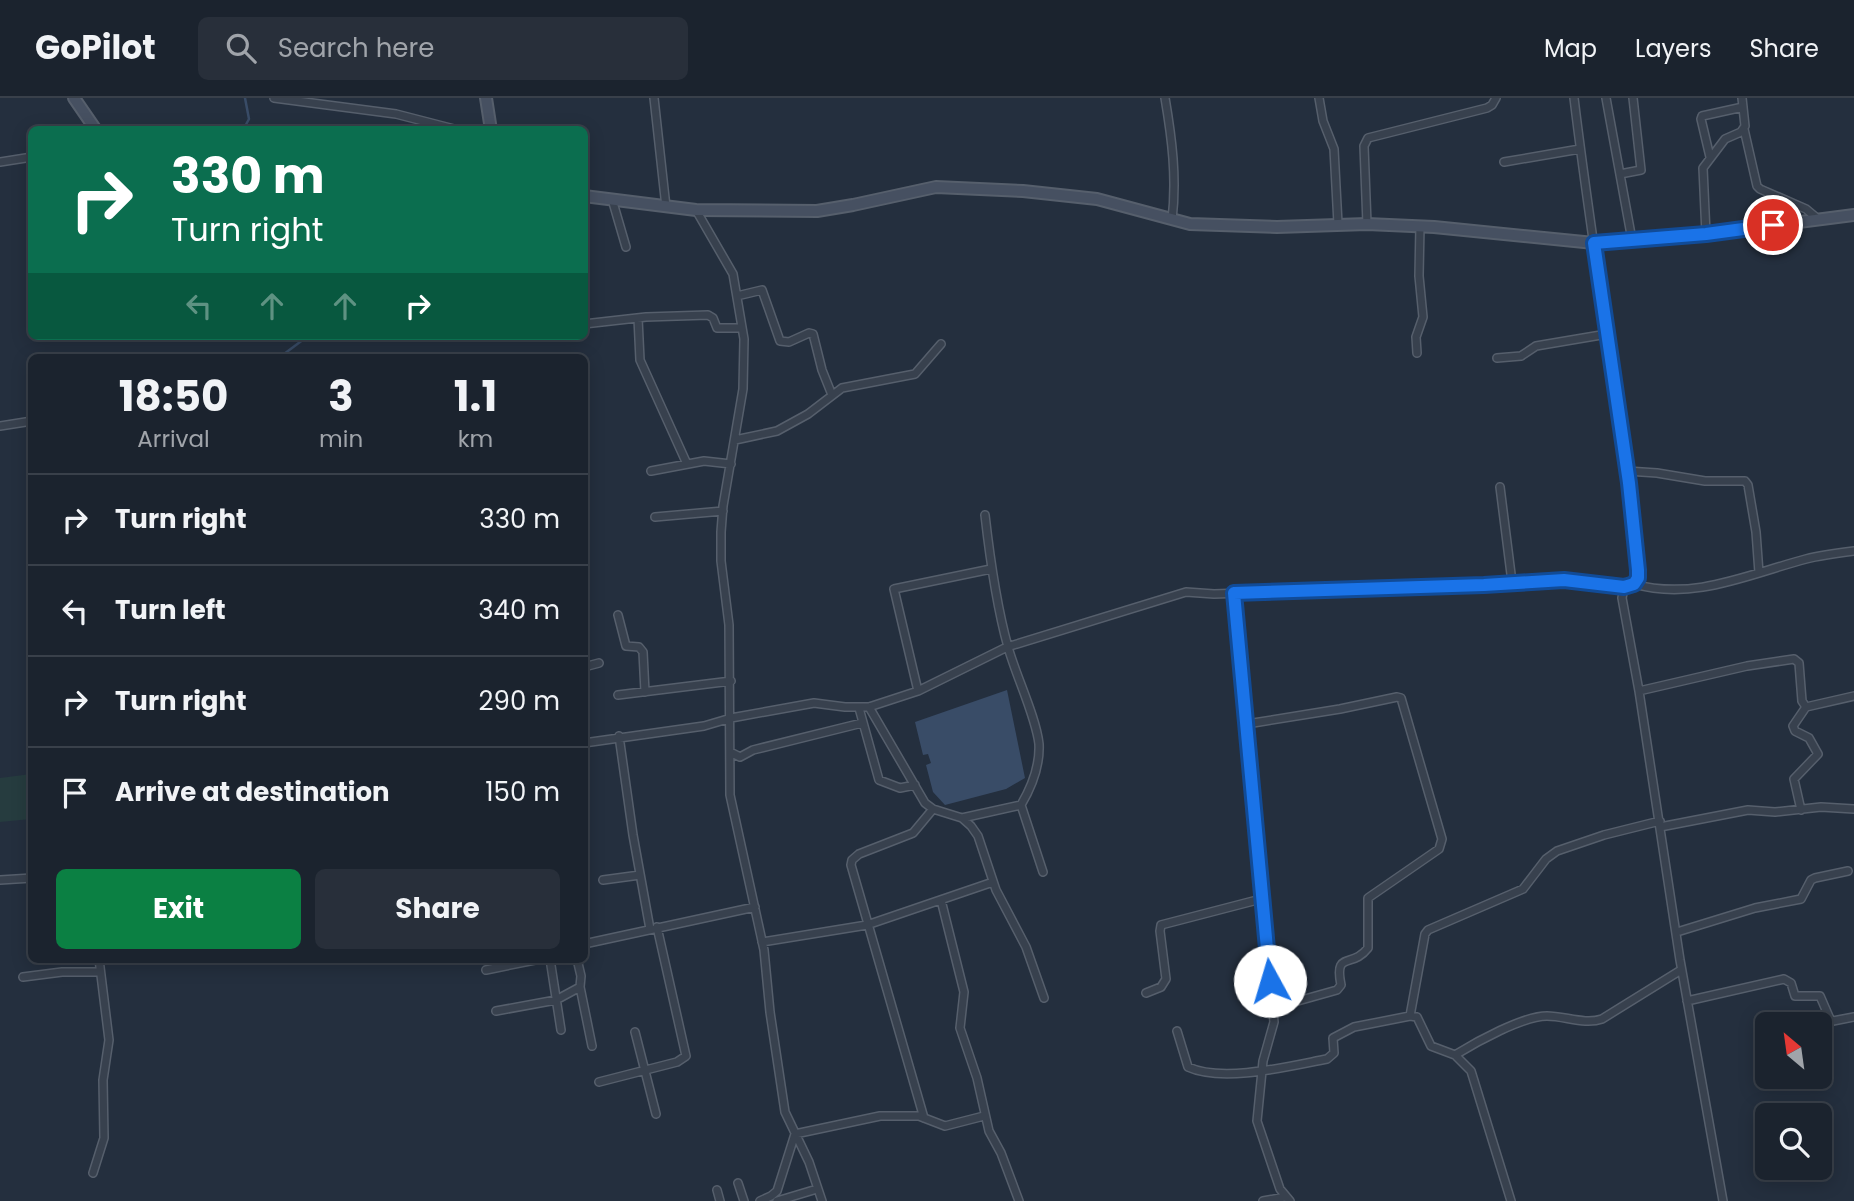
<!DOCTYPE html>
<style>
:root{--surface:#1b232e;--page:#282f3a;--text:#f1f3f6;--muted:#a0a4aa;--line:#39404a;--accent:#0b8043}
body{margin:0;font-family:Poppins,sans-serif;background:var(--page);color:var(--text);height:100vh;display:flex;flex-direction:column;font-size:26px;white-space:nowrap}
*{box-sizing:border-box;margin:0}
p{font-size:23px;color:var(--muted)}
.icon{flex:none;width:38px;height:38px;fill:none;stroke:currentColor;stroke-width:2;stroke-linecap:round;stroke-linejoin:round}
.map{position:relative;flex:1;overflow:hidden}
.sheet{position:absolute;left:28px;top:256px;width:560px;height:609px;display:flex;flex-direction:column;background:var(--surface);border-radius:10px;box-shadow:0 4px 18px #0003,0 0 0 2px var(--line)}
.sheet>*{flex:none}
.hud{position:absolute;left:28px;top:28px;width:560px;height:214px;border-radius:10px;box-shadow:0 4px 18px #0003,0 0 0 2px var(--line);background:#0b6e4f;color:#fff;overflow:hidden}
.needle{width:46px;rotate:331deg}
.controls{position:absolute;left:1755px;top:914px;display:grid;gap:14px}
.controls a{display:grid;place-items:center;width:77px;height:77px;border-radius:10px;background:var(--surface);box-shadow:0 4px 18px #0003,0 0 0 2px var(--line);font-size:35px}
.pin{position:absolute;display:grid;place-items:center;width:60px;height:60px;color:#fff;margin:-30px;border:4px solid #fff;border-radius:50%;box-shadow:0 2px 7px #0007}
.me{position:absolute;width:77px;margin:-38px;rotate:354deg;stroke-linejoin:round;filter:drop-shadow(0 0 5px #0008)}
.turn{display:flex;align-items:center;gap:24px;height:147px;padding:0 28px;font-size:32px}
.turn .icon{width:91px;height:91px;stroke-width:2.5}
.turn b{display:block;font-size:49px;line-height:60px}
.lanes{display:flex;align-items:center;height:66px;padding:0 28px;background:#0003;justify-content:center;gap:35px;direction:ltr}
.lanes .off{opacity:.35}
.eta{display:flex;justify-content:space-evenly;align-items:center;height:119px;text-align:center}
.eta b{font-size:42px;font-weight:700;line-height:49px}
.cta{display:flex;gap:14px;margin-top:auto;padding:14px 28px}
.cta a{flex:1;height:80px;border-radius:10px;background:var(--accent);color:#fff;font-size:28px;font-weight:700;line-height:80px;text-align:center}
.cta a+a{background:var(--page);color:var(--text)}
ul{padding:0;list-style:none}
li{display:flex;align-items:center;gap:21px;height:91px;padding:0 28px;border-top:2px solid var(--line)}
li div{flex:1}
li b{display:block;font-size:26px}
li em{font-style:normal}
header{display:flex;align-items:center;gap:42px;box-sizing:border-box;height:98px;padding:0 35px;background:var(--surface);border-bottom:2px solid var(--line)}
header strong{font-size:33px}
nav{display:flex;gap:38px;margin-inline-start:auto;font-size:24px}
.search{width:490px;height:63px;background:var(--page);display:flex;align-items:center;gap:18px;box-sizing:border-box;padding:0 24px;border-radius:10px;color:var(--muted);font-size:26px}
.map>svg:first-child{display:block}
</style>
<header>
<strong>GoPilot</strong>
<div class="search"><svg class="icon" aria-label="search" viewBox="0 0 24 24"><circle cx="10" cy="10" r="6"/><path d="M15 15l6 6"/></svg>Search here</div>
<nav><a>Map</a><a>Layers</a><a>Share</a></nav>
</header>
<div class="map">
<svg width="1854" height="1103" viewBox="0 0 1854 1103">
<rect width="100%" height="100%" fill="#242f3e"/>
<!-- green -->
<path fill="#263c3f" d="M 31,676 L 31,721 L 0,724 L 0,680 Z"/>
<!-- water -->
<path fill="#394c67" d="M 1007,592 L 1025,680 L 1006,691 L 945,707 L 933,694 L 926,667 L 931,665 L 928,656 L 923,657 L 915,624 Z"/>
<g fill="none" stroke-linecap="round" stroke-linejoin="round">
<!-- stream -->
<path stroke="#394c67" stroke-width="2.5" d="M 243,32 L 249,21 L 245,0
M 280,259 L 308,238"/>
<defs>
<path id="street" d="M 274,0 L 396,16 L 458,32
M 654,0 L 666,109
M 1165,0 C 1172,41 1177,80 1172,122
M 1319,0 L 1323,23 L 1334,51 L 1338,126
M 1574,0 C 1593,158 1621,314 1638,473 L 1638,480 L 1634,486 L 1624,489 L 1622,500 L 1639,593 L 1680,862 L 1723,1103
M 1606,0 L 1632,142
M 1744,31 L 1757,88 L 1760,91 L 1806,111 L 1818,121
M 1710,59 L 1701,21 L 1702,18 L 1743,9
M 0,64 L 32,59
M 1504,64 L 1580,51
M 1620,76 L 1641,72 L 1633,0
M 612,101 L 626,149
M 696,112 L 733,176 L 744,241 L 743,291 L 723,408 L 721,434 L 721,463 L 729,527 L 730,697 L 764,852 L 770,914 L 785,1014 L 809,1064 L 822,1103
M 1367,126 L 1364,48 L 1368,40 L 1487,10 L 1492,7 L 1496,0
M 1706,136 L 1703,70 L 1725,41 L 1741,34 L 1745,28 L 1742,0
M 737,198 L 762,192 L 780,243 L 789,244 L 809,235 L 813,236 L 822,272 L 832,297
M 638,220 L 640,262 L 687,366
M 584,226 L 646,219 L 708,217 L 713,220 L 717,230 L 742,230
M 452,238 L 490,238
M 1417,255 L 1416,239 L 1423,219 L 1419,178 L 1420,128
M 1497,260 L 1521,258 L 1536,248 L 1607,236
M 0,328 L 32,323
M 735,342 L 777,333 L 808,316 L 842,290 L 915,276 L 941,246
M 651,373 L 704,363 L 731,366
M 1627,373 L 1657,375 L 1705,383 L 1745,383 L 1748,387 L 1756,434 L 1759,475
M 1500,389 L 1512,484
M 655,419 L 723,413
M 1634,486 C 1694,503 1749,476 1806,461 C 1822,457 1838,455 1854,453
M 1234,495 L 1274,924 L 1263,963 L 1257,1023 L 1280,1091 L 1290,1103
M 618,517 L 626,548 L 639,549 L 643,554 L 645,594
M 584,569 L 599,565
M 918,593 L 894,491 L 991,471
M 1639,593 L 1747,568 L 1794,561 L 1799,565 L 1802,603 L 1806,609 L 1854,598
M 618,597 L 731,583
M 869,609 L 925,705 L 933,711 L 962,720 L 971,728 L 978,738 L 996,792 L 1026,849 L 1044,900
M 859,610 L 879,682 L 900,690 L 915,687
M 1247,626 L 1340,611 L 1397,599 L 1401,600 L 1442,741 L 1439,751 L 1368,800 L 1368,850 C 1352,871 1334,852 1341,887 L 1337,892 L 1273,910
M 619,638 L 633,737 L 650,831
M 584,645 L 704,628 L 731,620 L 814,605 L 845,609 L 869,609 L 918,593 L 1007,549 L 1186,494 L 1214,496 L 1484,487 L 1564,482 L 1624,489
M 730,654 L 740,659 L 753,652 L 862,625
M 1021,707 L 1043,774
M 1801,712 L 1794,681 L 1818,656 L 1809,640 L 1795,633 L 1793,628 L 1806,609
M 962,720 L 1021,707 C 1031,690 1040,667 1039,646 C 1036,619 1016,578 1008,549 C 996,506 990,461 985,417
M 1660,729 L 1748,712 L 1775,714 L 1821,709 L 1854,711
M 0,782 L 32,780
M 603,782 L 640,777
M 941,802 L 964,894 L 960,930 L 977,980 L 989,1033 L 1001,1055 L 1019,1103
M 1677,834 L 1755,810 L 1801,801 L 1811,782 L 1815,780 L 1848,773
M 762,844 L 867,827 L 993,784
M 584,846 L 755,809
M 550,861 L 561,932
M 486,872 L 540,861
M 23,879 L 62,874 L 100,874
M 580,889 L 592,948
M 1146,895 L 1161,889 L 1166,881 L 1160,833 L 1161,827 L 1261,801
M 1687,903 L 1784,881 L 1791,885 L 1795,898 L 1820,898 L 1830,921 L 1833,923 L 1854,919
M 496,913 L 556,902 L 580,889 L 581,878 L 577,861
M 1410,918 L 1425,836 L 1428,832 L 1523,791 L 1546,761 L 1557,753 L 1604,737 L 1660,723
M 1177,933 L 1188,969 C 1223,985 1290,968 1327,961 L 1334,955 L 1333,940 L 1354,929 L 1410,918 L 1417,919 L 1431,948 L 1455,957 L 1471,973 L 1511,1103
M 635,934 L 656,1016
M 1455,957 C 1476,944 1523,918 1547,918 C 1565,918 1585,927 1602,921 L 1681,872
M 599,984 L 677,964 L 686,958 L 657,829
M 924,1020 L 851,767 L 852,762 L 859,756 L 913,735 L 933,711
M 93,1075 L 104,1040 L 103,982 L 109,942 L 99,861
M 738,1085 L 744,1103
M 717,1092 L 720,1103
M 760,1103 L 771,1098 L 777,1093 L 795,1036 L 880,1018 L 919,1018 L 945,1028 L 984,1018
M 777,1103 L 817,1091
M 1263,1103 L 1285,1099"/>
<path id="secondary" d="M 74,0 L 96,32
M 486,0 L 491,32
M 584,98 L 696,112 L 817,113 L 853,107 L 936,89 L 1023,93 L 1097,101 L 1190,126 L 1277,129 L 1367,126 L 1434,129 L 1594,145 L 1706,136 L 1854,117"/>
</defs>
<!-- street casing -->
<use href="#street" stroke="#565f6c" stroke-width="10"/>
<!-- secondary casing -->
<use href="#secondary" stroke="#565f6c" stroke-width="14"/>
<!-- street -->
<use href="#street" stroke="#38414e" stroke-width="7"/>
<!-- secondary -->
<use href="#secondary" stroke="#465061" stroke-width="10"/>
</g>
<g fill="none" stroke-linecap="round" stroke-linejoin="round">
<defs>
<path id="route" d="M 1270,883 L 1234,495 L 1484,487 L 1564,482 L 1624,489 L 1634,486 L 1638,480 L 1638,472 L 1629,385 L 1594,145 L 1706,136 L 1773,127"/>
</defs>
<!-- route casing -->
<use href="#route" stroke="#114b97" stroke-width="18"/>
<!-- route -->
<use href="#route" stroke="#1a73e8" stroke-width="12"/>
</g>
</svg>
<div class="controls">
<a><svg class="needle" viewBox="-14 -14 28 28"><path d="M0-13l5 13h-10z" fill="#e53935"/><path d="M0 13l5-13h-10z" fill="#a0a4aa"/></svg></a>
<a><svg class="icon" aria-label="search" viewBox="0 0 24 24"><circle cx="10" cy="10" r="6"/><path d="M15 15l6 6"/></svg></a>
</div>
<div class="pin" style="left:1773px;top:127px;background:#d93025"><svg class="icon" aria-label="arrive" viewBox="0 0 24 24"><path d="M6 21V4h12l-3 4 3 4H6"/></svg></div>
<svg class="me" style="left:1270px;top:883px" viewBox="-20 -20 40 40"><circle r="19" fill="#fff"/><path d="M0-13L10 11 0 6-10 11z" fill="#1a73e8"/></svg>
<div class="hud">
<div class="turn"><svg class="icon" aria-label="right" viewBox="0 0 24 24"><path d="M7 20v-9h11M14 6l5 5-5 5"/></svg><div><b>330 m</b>Turn right</div></div>
<div class="lanes"><svg class="icon off" aria-label="left" viewBox="0 0 24 24"><path d="M17 20v-9H6M10 6l-5 5 5 5"/></svg><svg class="icon off" aria-label="ahead" viewBox="0 0 24 24"><path d="M12 20V5M6 11l6-6 6 6"/></svg><svg class="icon off" aria-label="ahead" viewBox="0 0 24 24"><path d="M12 20V5M6 11l6-6 6 6"/></svg><svg class="icon" aria-label="right" viewBox="0 0 24 24"><path d="M7 20v-9h11M14 6l5 5-5 5"/></svg></div>
</div>
<section class="sheet">
<div class="eta">
<div><b>18:50</b><p>Arrival</p></div>
<div><b>3</b><p>min</p></div>
<div><b>1.1</b><p>km</p></div>
</div>
<ul>
<li><svg class="icon" aria-label="right" viewBox="0 0 24 24"><path d="M7 20v-9h11M14 6l5 5-5 5"/></svg><div><b>Turn right</b></div><em>330 m</em></li>
<li><svg class="icon" aria-label="left" viewBox="0 0 24 24"><path d="M17 20v-9H6M10 6l-5 5 5 5"/></svg><div><b>Turn left</b></div><em>340 m</em></li>
<li><svg class="icon" aria-label="right" viewBox="0 0 24 24"><path d="M7 20v-9h11M14 6l5 5-5 5"/></svg><div><b>Turn right</b></div><em>290 m</em></li>
<li><svg class="icon" aria-label="arrive" viewBox="0 0 24 24"><path d="M6 21V4h12l-3 4 3 4H6"/></svg><div><b>Arrive at destination</b></div><em>150 m</em></li>
</ul>
<div class="cta"><a>Exit</a><a>Share</a></div>
</section>
</div>
